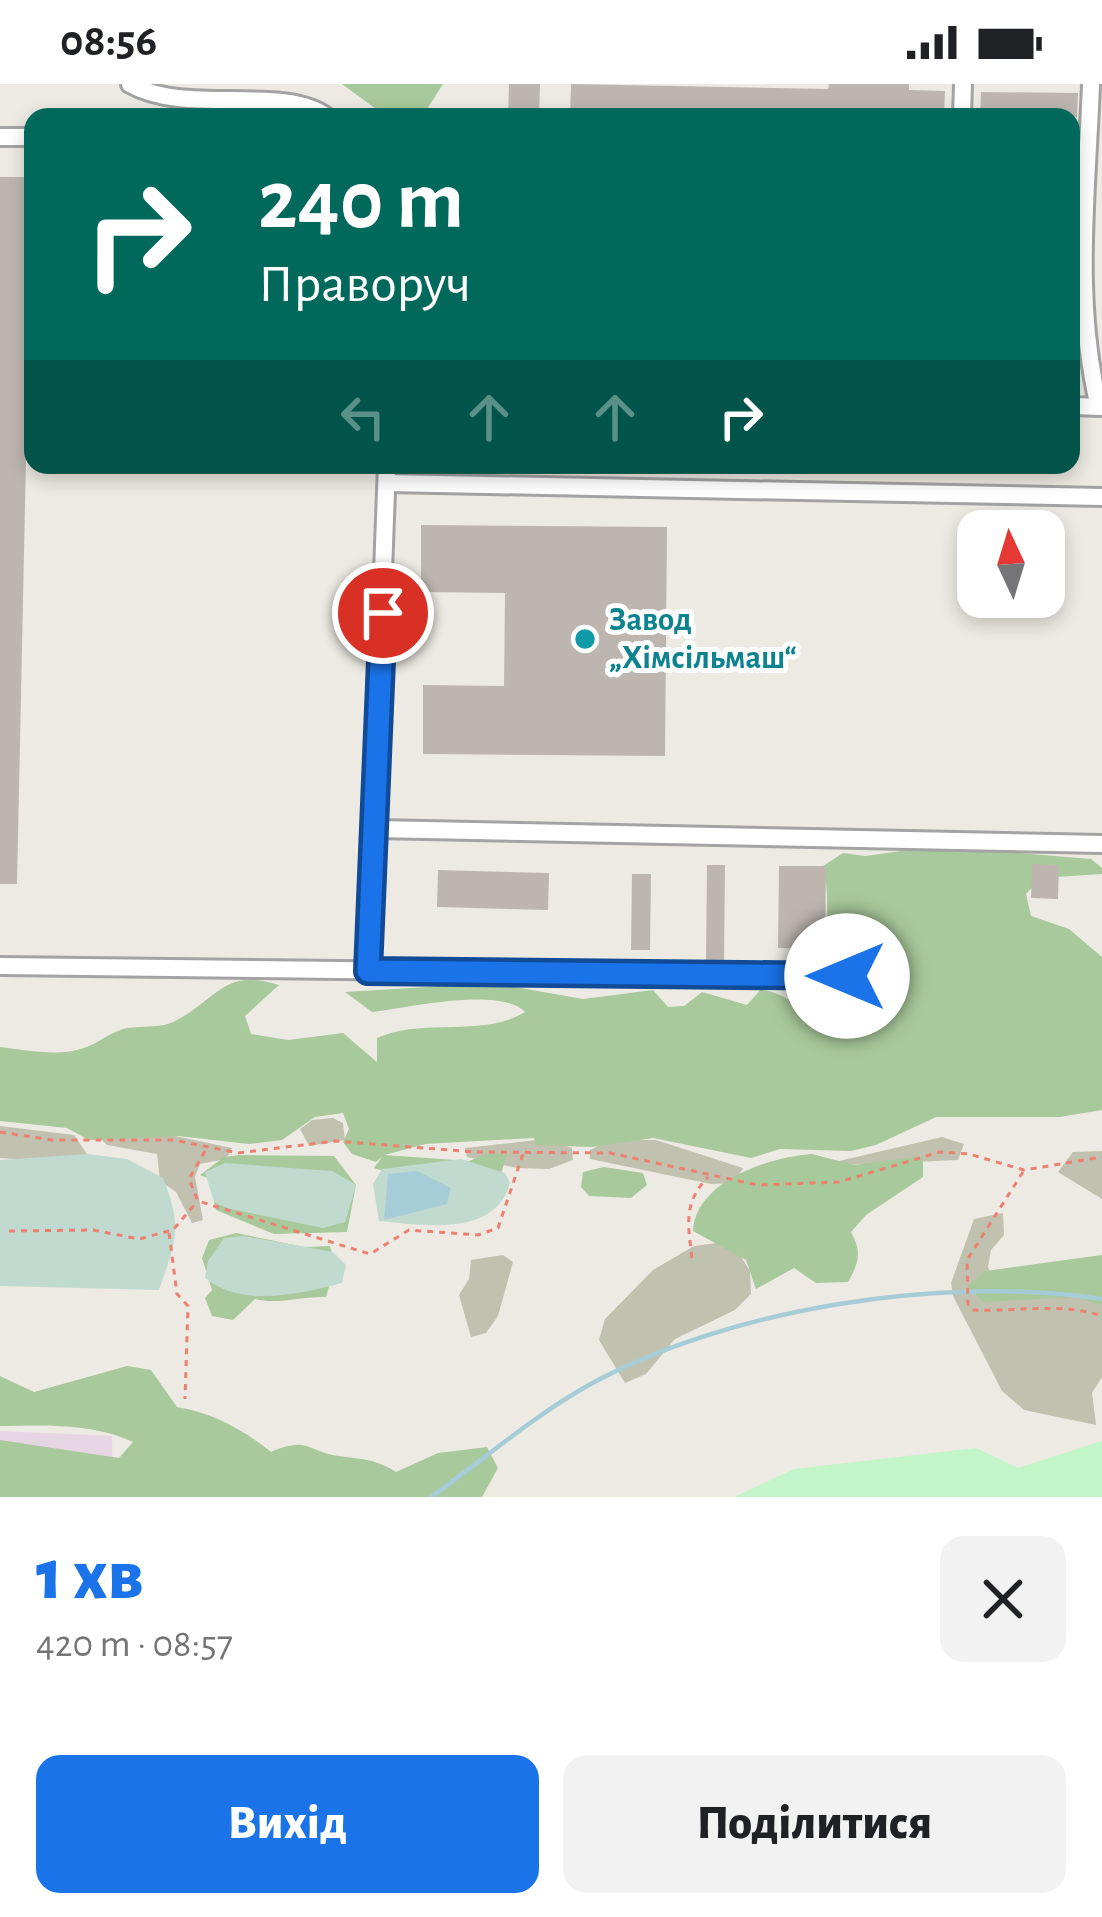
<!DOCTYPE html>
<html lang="uk">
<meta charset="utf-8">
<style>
:root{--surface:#fff;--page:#f2f2f2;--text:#202124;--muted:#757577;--accent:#1a73e8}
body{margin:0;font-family:"Alegreya Sans",sans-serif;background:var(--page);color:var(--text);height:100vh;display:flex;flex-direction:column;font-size:45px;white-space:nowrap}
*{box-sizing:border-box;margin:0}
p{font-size:39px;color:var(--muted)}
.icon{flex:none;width:66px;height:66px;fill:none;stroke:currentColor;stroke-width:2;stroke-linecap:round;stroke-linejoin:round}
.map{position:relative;height:1413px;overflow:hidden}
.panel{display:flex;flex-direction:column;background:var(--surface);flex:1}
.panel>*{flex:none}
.top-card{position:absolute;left:24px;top:24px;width:1056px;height:366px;border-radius:24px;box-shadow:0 6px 18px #0003;background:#00695c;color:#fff;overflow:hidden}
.needle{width:78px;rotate:356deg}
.tools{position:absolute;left:957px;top:426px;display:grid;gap:24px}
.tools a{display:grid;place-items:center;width:108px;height:108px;border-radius:24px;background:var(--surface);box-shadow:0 6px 18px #0003;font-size:60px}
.pin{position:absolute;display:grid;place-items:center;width:102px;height:102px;color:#fff;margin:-51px;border:6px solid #fff;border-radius:50%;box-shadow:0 3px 12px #0007}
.me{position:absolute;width:132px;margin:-66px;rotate:270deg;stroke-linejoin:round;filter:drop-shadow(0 0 9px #0008)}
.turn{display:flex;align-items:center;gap:42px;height:252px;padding:0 36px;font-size:54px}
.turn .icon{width:156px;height:156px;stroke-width:2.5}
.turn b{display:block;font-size:84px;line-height:102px}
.lanes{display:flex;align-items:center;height:114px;padding:0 36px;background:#0003;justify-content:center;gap:60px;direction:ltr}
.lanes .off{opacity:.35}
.round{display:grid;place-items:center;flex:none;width:126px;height:126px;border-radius:24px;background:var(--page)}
.head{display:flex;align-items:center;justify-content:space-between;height:204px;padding:0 36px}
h1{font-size:72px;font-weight:800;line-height:90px;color:var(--accent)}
.cta{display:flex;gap:24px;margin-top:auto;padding:24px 36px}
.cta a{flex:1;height:138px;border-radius:24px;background:var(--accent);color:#fff;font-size:48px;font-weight:800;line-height:138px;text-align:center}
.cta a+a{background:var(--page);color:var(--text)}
.status{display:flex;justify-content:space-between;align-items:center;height:84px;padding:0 60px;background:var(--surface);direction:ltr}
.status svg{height:33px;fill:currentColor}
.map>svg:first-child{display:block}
</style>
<div class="status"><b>08:56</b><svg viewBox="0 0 49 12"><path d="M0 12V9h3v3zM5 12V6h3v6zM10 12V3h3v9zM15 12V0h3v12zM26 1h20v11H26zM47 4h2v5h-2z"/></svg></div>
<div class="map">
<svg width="1102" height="1413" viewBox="0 0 1102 1413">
<rect width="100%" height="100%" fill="#edeae3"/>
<!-- industrial -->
<path fill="#e6d5e2" d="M 0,1347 L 112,1352 L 113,1413 L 0,1413 Z"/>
<!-- construction -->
<path fill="#c1c1af" d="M 333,1034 L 343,1039 L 345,1056 L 309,1062 L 300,1045 L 312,1036 Z
M 0,1042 L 74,1051 L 87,1070 L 73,1079 L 0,1074 Z
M 166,1050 L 232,1064 L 226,1075 L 200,1080 L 195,1093 L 203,1136 L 192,1139 L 176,1108 L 160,1097 L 157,1070 L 107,1061 L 99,1053 Z
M 942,1053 L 964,1060 L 958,1076 L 780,1084 L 826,1080 Z
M 545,1055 L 572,1064 L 573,1076 L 549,1085 L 517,1084 L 467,1073 L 465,1064 Z
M 610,1056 L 656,1056 L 743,1084 L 734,1099 L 711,1100 L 590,1075 L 590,1066 Z
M 1102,1067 L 1102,1115 L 1058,1088 L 1073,1068 Z
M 1003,1129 L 1004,1151 L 991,1166 L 988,1183 L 996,1203 L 1071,1206 L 1102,1221 L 1102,1293 L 1092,1309 L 1096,1341 L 1024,1326 L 1002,1307 L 953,1212 L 951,1199 L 974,1135 Z
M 717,1159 L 738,1168 L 750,1187 L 751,1210 L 735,1226 L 675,1255 L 646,1290 L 625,1299 L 599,1256 L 605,1235 L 653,1186 L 694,1162 Z
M 503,1171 L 513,1178 L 498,1232 L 486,1249 L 471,1253 L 459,1211 L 469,1195 L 471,1176 Z"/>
<!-- forest -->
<path fill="#a8c99b" d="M 342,0 L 443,0 L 422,33 L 387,33 Z
M 937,762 L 1091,775 L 1102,784 L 1102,790 L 1041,794 L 1026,810 L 1031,832 L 1069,845 L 1102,873 L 1102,1026 L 1060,1033 L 936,1033 L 876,1061 L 851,1067 L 780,1065 L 751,1074 L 653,1054 L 592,1063 L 536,1061 L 534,1054 L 425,1060 L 385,1071 L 469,1077 L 490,1069 L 507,1071 L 491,1120 L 374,1084 L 382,1073 L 376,1078 L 352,1070 L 343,1058 L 349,1045 L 343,1029 L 315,1033 L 282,1056 L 249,1060 L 178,1052 L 89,1056 L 67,1044 L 0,1037 L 0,963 C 26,966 59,973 84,964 C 99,959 112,947 127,944 C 141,942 161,944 173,938 C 218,916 223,883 279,901 L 245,932 L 251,950 L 288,956 L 343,949 L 377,978 L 377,954 C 423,933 483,954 525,928 C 500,902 407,924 372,928 L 345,908 L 493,899 L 583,915 L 653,906 L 668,923 L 684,922 L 702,908 L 747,921 L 761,905 C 799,913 804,933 839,945 L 849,924 L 872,919 L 890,905 L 878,885 L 882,853 L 871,838 L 854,881 L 838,881 C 821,854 832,814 823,782 L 843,769 L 865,772 Z
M 812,1070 L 854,1081 L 923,1072 L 923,1093 L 866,1131 L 851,1148 C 862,1168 859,1179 848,1198 L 816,1199 L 794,1184 L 756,1205 L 746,1176 L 693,1147 C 695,1098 768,1073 812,1070 Z
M 240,1071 L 334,1072 L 356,1101 L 347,1148 L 274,1150 L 216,1126 L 214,1118 L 251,1111 L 200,1091 L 224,1073 Z
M 604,1083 L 643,1089 L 647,1101 L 631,1114 L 589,1112 L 581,1103 L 583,1088 Z
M 236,1149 L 304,1163 L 330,1162 L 335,1181 L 326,1213 C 301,1212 279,1221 255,1215 L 233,1236 L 212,1232 L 205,1214 L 212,1206 L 202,1174 L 209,1156 Z
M 1102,1171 L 1102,1221 L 1075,1213 L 983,1218 L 968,1202 L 985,1187 Z
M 127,1282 L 151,1286 L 177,1323 C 211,1328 244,1346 271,1368 C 309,1352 306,1367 338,1372 C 361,1375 376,1375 396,1388 L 438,1369 L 487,1363 L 498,1384 L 482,1413 L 0,1413 L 0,1356 L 119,1374 L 133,1358 C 93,1339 43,1341 0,1342 L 0,1292 L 34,1308 Z"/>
<!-- wetland -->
<path fill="#c1dacf" d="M 87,1070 L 127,1075 L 163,1094 C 183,1144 176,1157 159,1206 L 0,1202 L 0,1076 Z
M 461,1075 L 505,1089 L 510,1099 C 495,1154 423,1141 379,1137 L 373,1100 L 382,1085 Z
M 225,1079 L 332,1087 L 356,1101 L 345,1138 L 323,1144 L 226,1124 L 214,1118 L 205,1088 Z
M 244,1152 L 333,1168 L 346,1181 L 342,1199 C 300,1210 242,1224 205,1194 L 208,1177 L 224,1154 Z"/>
<!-- park -->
<path fill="#c2f5c7" d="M 1102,1357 L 1102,1413 L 734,1413 L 794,1385 L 976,1364 L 1018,1384 Z"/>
<!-- water -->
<path fill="#a6ccd8" d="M 417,1087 L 451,1104 L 447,1120 L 384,1136 L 388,1090 Z"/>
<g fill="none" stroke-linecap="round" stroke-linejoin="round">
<!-- stream -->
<path stroke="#a6ccd8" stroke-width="4.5" d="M 431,1413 C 483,1376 531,1334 587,1302 C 728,1224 943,1191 1102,1215"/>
</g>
<!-- building -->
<path fill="#bdb6b0" d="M 509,0 L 540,0 L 539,33 L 508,33 Z
M 571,0 L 828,5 L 829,0 L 909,0 L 909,6 L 945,7 L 944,33 L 570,33 Z
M 981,8 L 1078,9 L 1077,33 L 980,33 Z
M 0,93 L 32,93 L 17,800 L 0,800 Z
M 421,441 L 667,443 L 665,672 L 423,670 L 423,601 L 504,602 L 505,509 L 421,508 Z
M 1032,780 L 1059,781 L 1058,815 L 1031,814 Z
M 707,781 L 725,781 L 724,876 L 706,876 Z
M 779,782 L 826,782 L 825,865 L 778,864 Z
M 438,786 L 549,789 L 548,826 L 437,823 Z
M 632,790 L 651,790 L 650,866 L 631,866 Z"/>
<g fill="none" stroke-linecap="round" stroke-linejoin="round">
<defs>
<path id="minor" d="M 130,0 C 186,32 284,0 327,33
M 1091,0 C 1087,109 1073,215 1099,323
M 962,33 L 963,0
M 0,53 L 33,53
M 1071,322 L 1102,323
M 387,399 L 1102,413
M 376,745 L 1102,760
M 0,882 L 847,892
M 368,888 L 387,381"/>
</defs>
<!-- minor casing -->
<use href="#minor" stroke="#a3a3a3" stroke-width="22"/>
<!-- path -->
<path stroke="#ee8072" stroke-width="3" stroke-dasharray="6 6" stroke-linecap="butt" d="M 0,1048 L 52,1056 L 174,1056 L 238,1069 L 335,1057 L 475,1068 L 610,1069 L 758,1101 L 839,1098 L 940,1068 L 969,1070 L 1024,1086 L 1102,1073
M 205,1067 L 189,1095 L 198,1117 L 370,1170 L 409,1146 L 478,1151 L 498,1144 L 523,1070
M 1023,1088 L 967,1176 L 968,1220 L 972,1226 C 1015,1228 1061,1218 1102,1232
M 9,1147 L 93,1146 L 139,1155 L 173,1146 L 195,1120
M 169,1149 L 177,1210 L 188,1222 L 185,1315
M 692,1174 C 688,1140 683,1119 708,1093"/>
<!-- minor -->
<use href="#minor" stroke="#fff" stroke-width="16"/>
</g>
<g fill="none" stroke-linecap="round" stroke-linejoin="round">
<defs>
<path id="route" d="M 383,529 L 368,887 L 847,892"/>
</defs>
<!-- route casing -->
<use href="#route" stroke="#114b97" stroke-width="30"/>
<!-- route -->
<use href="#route" stroke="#1a73e8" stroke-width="21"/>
</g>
<!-- markers -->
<circle fill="#0f9aa8" stroke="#fff" stroke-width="4.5" cx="585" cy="555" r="12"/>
<g text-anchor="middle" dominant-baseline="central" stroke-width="10" stroke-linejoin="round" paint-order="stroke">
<!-- culture labels -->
<g font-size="33" font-weight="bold" fill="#0d838f" stroke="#fff" text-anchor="start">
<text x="609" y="536">Завод<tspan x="609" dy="38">„Хімсільмаш“</tspan></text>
</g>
</g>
</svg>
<div class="tools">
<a><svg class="needle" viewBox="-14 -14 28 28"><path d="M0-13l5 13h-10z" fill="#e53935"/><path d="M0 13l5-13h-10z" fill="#757577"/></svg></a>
</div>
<div class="pin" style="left:383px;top:529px;background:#d93025"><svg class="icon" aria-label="arrive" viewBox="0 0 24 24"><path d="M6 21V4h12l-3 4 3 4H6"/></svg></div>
<svg class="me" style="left:847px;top:892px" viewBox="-20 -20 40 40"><circle r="19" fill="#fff"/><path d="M0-13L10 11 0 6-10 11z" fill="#1a73e8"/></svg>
<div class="top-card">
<div class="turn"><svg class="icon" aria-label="right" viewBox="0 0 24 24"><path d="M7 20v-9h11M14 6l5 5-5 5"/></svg><div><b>240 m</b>Праворуч</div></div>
<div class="lanes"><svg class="icon off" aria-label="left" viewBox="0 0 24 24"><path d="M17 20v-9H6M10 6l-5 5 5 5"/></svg><svg class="icon off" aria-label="ahead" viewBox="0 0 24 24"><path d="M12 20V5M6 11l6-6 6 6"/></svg><svg class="icon off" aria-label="ahead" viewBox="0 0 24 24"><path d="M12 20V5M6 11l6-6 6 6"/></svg><svg class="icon" aria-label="right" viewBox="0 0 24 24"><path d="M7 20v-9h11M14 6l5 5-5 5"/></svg></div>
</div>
</div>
<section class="panel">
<div class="head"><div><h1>1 хв</h1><p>420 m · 08:57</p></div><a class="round"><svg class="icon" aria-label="close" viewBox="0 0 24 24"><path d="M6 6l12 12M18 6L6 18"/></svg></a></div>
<div class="cta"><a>Вихід</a><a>Поділитися</a></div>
</section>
